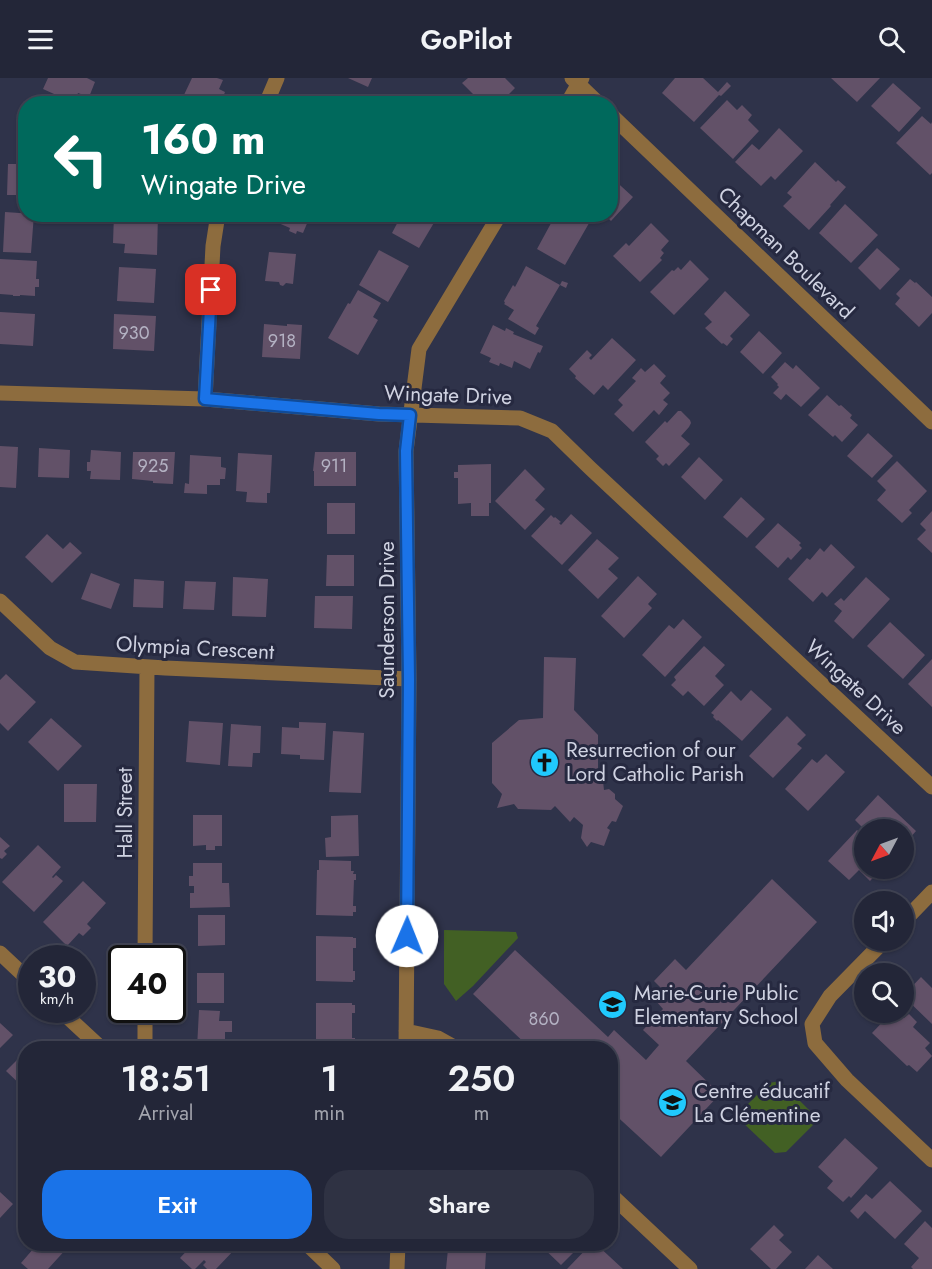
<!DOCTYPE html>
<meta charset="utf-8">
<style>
:root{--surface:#232638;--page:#2f3243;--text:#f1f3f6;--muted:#a3a5ae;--line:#404353;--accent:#1a73e8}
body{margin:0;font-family:Jost,sans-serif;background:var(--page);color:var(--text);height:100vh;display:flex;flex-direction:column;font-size:22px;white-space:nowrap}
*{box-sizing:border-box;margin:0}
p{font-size:20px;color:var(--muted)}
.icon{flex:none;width:33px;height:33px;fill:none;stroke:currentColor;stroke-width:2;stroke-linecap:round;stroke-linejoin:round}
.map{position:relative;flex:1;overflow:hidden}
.side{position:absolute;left:18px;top:963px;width:600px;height:210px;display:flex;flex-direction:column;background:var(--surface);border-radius:24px;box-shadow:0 2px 4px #0004,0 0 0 2px var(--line)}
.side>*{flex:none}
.banner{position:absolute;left:18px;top:18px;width:600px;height:126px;border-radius:24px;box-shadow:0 2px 4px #0004,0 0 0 2px var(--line);background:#00695c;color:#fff;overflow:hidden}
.needle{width:39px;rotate:229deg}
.controls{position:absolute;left:854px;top:741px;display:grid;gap:12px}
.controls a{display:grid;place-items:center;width:60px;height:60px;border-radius:50%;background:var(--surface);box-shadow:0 2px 4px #0004,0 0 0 2px var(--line);font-size:30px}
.speed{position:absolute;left:18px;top:867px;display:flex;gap:12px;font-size:30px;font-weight:700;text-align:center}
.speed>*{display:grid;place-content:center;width:78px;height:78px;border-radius:50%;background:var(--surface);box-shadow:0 2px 4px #0004,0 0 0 2px var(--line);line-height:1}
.speed small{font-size:15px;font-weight:400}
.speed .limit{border:3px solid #111;border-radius:9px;background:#fff;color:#111}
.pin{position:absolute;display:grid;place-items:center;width:51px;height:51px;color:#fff;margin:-26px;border-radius:12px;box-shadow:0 3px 9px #0006}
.me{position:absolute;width:66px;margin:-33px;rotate:1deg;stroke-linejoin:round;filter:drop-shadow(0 0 4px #0008)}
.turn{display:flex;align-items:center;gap:21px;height:126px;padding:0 24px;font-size:27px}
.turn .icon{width:78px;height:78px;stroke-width:2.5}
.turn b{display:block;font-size:42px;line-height:51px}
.eta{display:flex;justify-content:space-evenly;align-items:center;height:102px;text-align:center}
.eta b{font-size:36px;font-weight:600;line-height:42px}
.primary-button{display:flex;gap:12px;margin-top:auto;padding:12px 24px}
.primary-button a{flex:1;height:69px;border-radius:24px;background:var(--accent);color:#fff;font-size:24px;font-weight:600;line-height:69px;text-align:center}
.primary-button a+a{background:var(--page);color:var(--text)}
header{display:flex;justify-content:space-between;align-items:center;height:78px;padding:0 24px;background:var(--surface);font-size:27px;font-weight:600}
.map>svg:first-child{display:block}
</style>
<header><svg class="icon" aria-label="menu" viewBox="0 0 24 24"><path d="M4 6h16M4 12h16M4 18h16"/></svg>GoPilot<svg class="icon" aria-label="search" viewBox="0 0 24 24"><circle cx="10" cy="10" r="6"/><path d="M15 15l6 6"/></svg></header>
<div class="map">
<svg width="932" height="1191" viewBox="0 0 932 1191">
<rect width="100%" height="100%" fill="#2f334a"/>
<!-- green -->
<path fill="#426024" d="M 444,852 L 516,854 L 518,860 L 473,908 L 456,923 L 444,906 Z
M 780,1003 L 812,1035 L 814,1046 L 786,1074 L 775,1075 L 740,1042 L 742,1032 L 769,1005 Z"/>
<!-- building -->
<path fill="#625168" d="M 48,0 L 87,0 L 95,4 L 89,19 L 78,15 L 74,25 L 43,11 Z
M 192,0 L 217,0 L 223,2 L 219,11 L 225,14 L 221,24 L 214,21 L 212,26 L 198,26 L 183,19 Z
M 348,0 L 372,0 L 368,9 Z
M 468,0 L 505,0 L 515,10 L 499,26 L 483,26 L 462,5 Z
M 675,0 L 703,0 L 718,14 L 727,4 L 731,8 L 721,18 L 719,17 L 694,44 L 662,15 Z
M 831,0 L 880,0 L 857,24 Z
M 893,5 L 921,30 L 899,54 L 871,28 Z
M 328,17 L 347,26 L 324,26 Z
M 727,22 L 737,32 L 742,27 L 752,37 L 748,42 L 759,53 L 733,81 L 700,50 Z
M 922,38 L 931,46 L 932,44 L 932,95 L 930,97 L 896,65 Z
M 779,50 L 803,73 L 775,102 L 771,98 L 761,108 L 735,84 L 752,66 L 759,72 Z
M 815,84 L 836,104 L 838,102 L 846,109 L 830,127 L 831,128 L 809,152 L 783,128 L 792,119 L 787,115 Z
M 8,86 L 26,86 L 26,119 L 17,119 L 17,117 L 7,117 Z
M 610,98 L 633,119 L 611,143 L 604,136 L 610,136 Z
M 845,126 L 878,157 L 851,185 L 819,155 Z
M 5,134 L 34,136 L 31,175 L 3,174 Z
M 114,136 L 158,136 L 157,177 L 124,175 L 125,166 L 113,165 Z
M 280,136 L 311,136 L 303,155 L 297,153 L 296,156 L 289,153 L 290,150 L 276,144 Z
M 402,136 L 436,136 L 438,138 L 419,170 L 392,155 Z
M 556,136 L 563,139 L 564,136 L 586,136 L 592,140 L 565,187 L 537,171 Z
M 651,145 L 669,163 L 661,172 L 664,175 L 660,180 L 662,182 L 640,204 L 613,178 L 626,165 L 629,168 Z
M 877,170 L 900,191 L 880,212 L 858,190 Z
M 379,172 L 409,188 L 388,224 L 359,207 Z
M 269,174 L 296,176 L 293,206 L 286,205 L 283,208 L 280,207 L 279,204 L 265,203 Z
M 0,181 L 37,183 L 36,201 L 39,201 L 39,209 L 35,209 L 35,218 L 20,217 L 20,218 L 13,218 L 13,217 L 0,216 Z
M 690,182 L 709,201 L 674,237 L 650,214 L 672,192 L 674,193 L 678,189 L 681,192 Z
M 526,188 L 560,207 L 562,203 L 568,205 L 566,210 L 560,207 L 536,248 L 539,250 L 535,257 L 508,241 L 514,232 L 504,226 L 505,225 L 504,223 L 513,207 L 515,209 Z
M 119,189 L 156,191 L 154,225 L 117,223 Z
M 910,201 L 915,205 L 916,204 L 932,219 L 932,235 L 919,249 L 895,226 L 900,220 L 896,216 Z
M 358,212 L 381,225 L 373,239 L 378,242 L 358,277 L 328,260 L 348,225 L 350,226 Z
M 725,213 L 750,237 L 730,258 L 733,261 L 727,268 L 723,265 L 722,266 L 705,250 L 712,244 L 704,236 Z
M 0,234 L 35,236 L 33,268 L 0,266 Z
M 114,236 L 156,238 L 154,273 L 113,271 Z
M 264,246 L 287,248 L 287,246 L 302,247 L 300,281 L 262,279 Z
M 493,247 L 505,253 L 506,250 L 514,254 L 513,256 L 543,268 L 540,275 L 538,274 L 530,291 L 514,283 L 512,290 L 500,285 L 499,288 L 489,284 L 491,280 L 480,275 Z
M 759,253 L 782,275 L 763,296 L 740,274 Z
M 612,260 L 636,282 L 608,312 L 603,307 L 594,317 L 575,300 L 576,298 L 569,291 L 587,272 L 592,277 L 589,280 L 591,282 Z
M 785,284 L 793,291 L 796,287 L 820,310 L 801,329 L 786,316 L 781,322 L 773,315 L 779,309 L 777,307 L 778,306 L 771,299 Z
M 654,286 L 666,298 L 660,305 L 670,315 L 663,322 L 668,326 L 659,337 L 654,332 L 633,354 L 614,336 L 623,327 L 618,322 L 636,303 L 632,300 L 641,290 L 645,294 Z
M 827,317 L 839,328 L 841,327 L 852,337 L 850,340 L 858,347 L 842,364 L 835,357 L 833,359 L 808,337 Z
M 678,333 L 681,333 L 690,342 L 691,345 L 689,349 L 681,358 L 690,366 L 669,388 L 666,385 L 663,388 L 656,381 L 659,378 L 645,364 L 665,343 L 667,345 Z
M 868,355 L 893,378 L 872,400 L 847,378 Z
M 0,368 L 18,369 L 16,410 L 0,409 Z
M 39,370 L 70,372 L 69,400 L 38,399 Z
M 91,372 L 121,374 L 120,402 L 90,401 L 91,393 L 87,393 L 87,384 L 90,384 Z
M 133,374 L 175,374 L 173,406 L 153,405 L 153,403 L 132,401 Z
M 315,374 L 356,374 L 356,408 L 314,408 L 314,393 L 313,393 Z
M 238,375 L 272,377 L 270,415 L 267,415 L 267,425 L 246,424 L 247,414 L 236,413 Z
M 190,377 L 221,379 L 221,389 L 226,390 L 225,401 L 220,401 L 220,407 L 207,407 L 207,416 L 184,415 L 185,405 L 189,406 Z
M 699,379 L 723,402 L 705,422 L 681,399 Z
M 897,383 L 927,413 L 909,432 L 912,435 L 902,445 L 877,422 L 886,412 L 877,403 Z
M 491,386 L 491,425 L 489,425 L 489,438 L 471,438 L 471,425 L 458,426 L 458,400 L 454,400 L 454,394 L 458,394 L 458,387 Z
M 525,391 L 545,411 L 535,422 L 545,431 L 525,452 L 495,423 Z
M 741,419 L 765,441 L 747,460 L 723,439 Z
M 327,425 L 355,425 L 355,456 L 327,456 Z
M 932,433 L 932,475 L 917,461 L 926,452 L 920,446 Z
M 571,436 L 592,455 L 562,487 L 531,458 L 551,437 L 554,440 L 555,439 L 561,444 L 559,445 L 561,447 Z
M 778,445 L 801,465 L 799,467 L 802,470 L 791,482 L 788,479 L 778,490 L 755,469 Z
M 47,456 L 63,471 L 70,464 L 82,475 L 52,505 L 25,479 Z
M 597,461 L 619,480 L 608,491 L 618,500 L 598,521 L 568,492 Z
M 831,466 L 855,489 L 827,519 L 822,514 L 813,524 L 788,501 L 807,480 L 810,482 L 820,470 L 824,474 Z
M 327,477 L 354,477 L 354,508 L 326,508 Z
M 91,495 L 120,506 L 111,531 L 81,521 Z
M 638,498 L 657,516 L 648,526 L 652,530 L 624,560 L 601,538 Z
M 233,499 L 268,501 L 266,539 L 232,538 Z
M 866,499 L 890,521 L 853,561 L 834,543 L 842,533 L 834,526 L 841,520 L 844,523 Z
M 134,501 L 164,503 L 163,530 L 133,529 Z
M 185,503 L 216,504 L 214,532 L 183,531 Z
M 315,518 L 353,518 L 352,551 L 314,550 Z
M 683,541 L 702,559 L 665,599 L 642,577 L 669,547 L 674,551 Z
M 890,544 L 925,577 L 903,601 L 867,568 Z
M 704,568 L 725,587 L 715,598 L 724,607 L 704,628 L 688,613 L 683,618 L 671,607 L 676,602 L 674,599 Z
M 544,579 L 576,580 L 574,632 L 598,657 L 598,703 L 603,703 L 604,712 L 609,711 L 615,716 L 615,721 L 623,728 L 616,744 L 612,743 L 607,750 L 610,752 L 604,768 L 591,764 L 587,769 L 581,760 L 583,747 L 574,739 L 570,744 L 555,728 L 551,732 L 518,731 L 514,726 L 497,730 L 502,716 L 492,705 L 492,665 L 519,642 L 543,640 Z
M 932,581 L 932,629 L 908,606 Z
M 6,596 L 36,624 L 8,653 L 0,645 L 0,602 Z
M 751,612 L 772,631 L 742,663 L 718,642 L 717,643 L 713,639 L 714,637 L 711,635 L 731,613 L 741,623 Z
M 787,638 L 806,657 L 797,666 L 802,670 L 773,700 L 749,678 Z
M 51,640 L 82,668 L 58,693 L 28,664 Z
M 189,643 L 223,645 L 220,687 L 186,684 Z
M 299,644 L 326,645 L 324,682 L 300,681 L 300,677 L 281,676 L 282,649 L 299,650 Z
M 231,646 L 261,648 L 260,675 L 253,675 L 252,689 L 228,688 Z
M 333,653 L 364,655 L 361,715 L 329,714 Z
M 826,676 L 845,694 L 808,733 L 785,711 L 812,681 L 817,685 Z
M 64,706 L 97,706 L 96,744 L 64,744 Z
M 878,717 L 916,753 L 903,768 L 903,752 L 865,752 L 855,742 Z
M 193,737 L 222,737 L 222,768 L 215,768 L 215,772 L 206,772 L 206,767 L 193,768 Z
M 358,737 L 359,778 L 326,779 L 325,760 L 331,759 L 331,738 Z
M 857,752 L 864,758 L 864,790 L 882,790 L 870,803 L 859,792 L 849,802 L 828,783 Z
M 0,759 L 10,768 L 4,773 L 7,776 L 2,781 L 0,780 Z
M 38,767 L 61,789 L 52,799 L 53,800 L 56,797 L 63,803 L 34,834 L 2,804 Z
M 319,782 L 351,783 L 351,793 L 354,793 L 353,796 L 356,796 L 356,802 L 354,802 L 353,828 L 356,828 L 356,834 L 353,834 L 353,838 L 316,837 L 317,792 L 319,792 Z
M 193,785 L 222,785 L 222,805 L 229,805 L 230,829 L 190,830 L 190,815 L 194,815 L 194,808 L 189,808 L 189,798 L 193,798 Z
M 772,801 L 817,844 L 686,983 L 720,1016 L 661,1079 L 610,1032 L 610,1021 L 615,1016 L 610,1011 L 610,970 L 530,970 L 473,916 L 515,872 L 608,959 L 614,952 L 646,982 L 659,967 L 643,952 L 663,931 L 656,923 L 665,914 L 654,903 L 675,881 L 686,892 Z
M 83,803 L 106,825 L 87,846 L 91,850 L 83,858 L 79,855 L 67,868 L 43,844 Z
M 198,837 L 225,837 L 225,867 L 198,868 Z
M 316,858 L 353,859 L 353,860 L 356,860 L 356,870 L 353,870 L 353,893 L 355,893 L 355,902 L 353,902 L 353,904 L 316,903 Z
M 197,895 L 224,895 L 224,925 L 197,925 Z
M 921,899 L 932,910 L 932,946 L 903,918 Z
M 316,925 L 352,925 L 352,927 L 355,927 L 355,935 L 352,935 L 352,960 L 355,960 L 355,968 L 352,968 L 352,970 L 316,970 Z
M 199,932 L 220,933 L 219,943 L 232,943 L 232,954 L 225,954 L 225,970 L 197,970 Z
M 892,934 L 898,934 L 904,940 L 909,936 L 917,944 L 913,949 L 930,965 L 925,970 L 932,978 L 917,994 L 909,987 L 907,988 L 872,955 Z
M 0,945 L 13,957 L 0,970 Z
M 26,973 L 26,1012 L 6,993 Z
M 845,1060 L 878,1090 L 851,1120 L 849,1118 L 843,1124 L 827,1110 L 833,1103 L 818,1089 Z
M 890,1103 L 922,1133 L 895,1161 L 865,1133 L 858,1141 L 850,1133 L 866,1116 L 872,1121 Z
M 0,1114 L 13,1126 L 0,1140 Z
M 925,1143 L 932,1150 L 932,1191 L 913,1191 L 911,1189 L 919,1180 L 904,1166 Z
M 774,1147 L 784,1157 L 779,1162 L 792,1174 L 776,1191 L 771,1191 L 750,1171 Z
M 29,1166 L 64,1166 L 68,1169 L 48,1191 L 28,1191 L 21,1185 L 34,1170 Z
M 193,1166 L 230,1166 L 236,1170 L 216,1191 L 207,1191 L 203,1187 L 206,1184 L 204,1182 L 195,1191 L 192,1191 L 180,1180 Z
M 539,1166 L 582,1166 L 561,1187 Z
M 591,1166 L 596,1166 L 623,1191 L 567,1191 Z
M 448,1171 L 486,1175 L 485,1191 L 446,1191 Z
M 818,1177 L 833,1191 L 805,1191 Z"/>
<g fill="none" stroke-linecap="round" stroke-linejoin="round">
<!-- minor -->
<path stroke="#8d6c3e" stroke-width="15" d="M 572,0 L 599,26
M 266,26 L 277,0
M 567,26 L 582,0
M 610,36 L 932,344
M 0,315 L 205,321 L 379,336 L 520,340 L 552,353 L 590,390 L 932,709
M 205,321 L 213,168 L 218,136
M 0,523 L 50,570 L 75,584 L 165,590 L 409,601
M 903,844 L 932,814
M 885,862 L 830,918 L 812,946 L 815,965 L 847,1002 L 932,1082
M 0,875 L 32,905
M 145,880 L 147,589
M 60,932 L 101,970
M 406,953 L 438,960 L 456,970
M 145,970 L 145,932
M 406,970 L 409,601 L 406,373 L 419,271 L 500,136
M 610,1116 L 690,1191
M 307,1166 L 333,1191
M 397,1191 L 398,1166"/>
</g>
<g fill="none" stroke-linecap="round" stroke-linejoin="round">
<defs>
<path id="route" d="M 211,212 L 205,321 L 379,336 L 410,337 L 406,373 L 409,601 L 407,858"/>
</defs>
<!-- route casing -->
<use href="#route" stroke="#114b97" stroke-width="15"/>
<!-- route -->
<use href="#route" stroke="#1a73e8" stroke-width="10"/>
</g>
<!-- icons -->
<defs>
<symbol id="church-disc" viewBox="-11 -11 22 22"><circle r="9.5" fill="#20c9fd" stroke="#262940"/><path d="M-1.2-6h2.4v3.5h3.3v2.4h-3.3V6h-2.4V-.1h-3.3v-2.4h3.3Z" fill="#111"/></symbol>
<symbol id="school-disc" viewBox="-11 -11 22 22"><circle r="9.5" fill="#20c9fd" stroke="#262940"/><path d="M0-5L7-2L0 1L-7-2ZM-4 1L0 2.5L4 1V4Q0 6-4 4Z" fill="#111"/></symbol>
</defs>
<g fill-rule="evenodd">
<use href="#church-disc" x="528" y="668" width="33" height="33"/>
<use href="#school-disc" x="596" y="910" width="33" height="33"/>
<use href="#school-disc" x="656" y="1008" width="33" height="33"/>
</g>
<g text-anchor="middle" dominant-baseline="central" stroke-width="6" stroke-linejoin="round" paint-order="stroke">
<!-- number labels -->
<g font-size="18" fill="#b4b2c3">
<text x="134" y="255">930</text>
<text x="282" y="263">918</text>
<text x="153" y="388">925</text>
<text x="334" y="388">911</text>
<text x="544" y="941">860</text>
</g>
<!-- street labels -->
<g font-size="21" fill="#cfd2e1" stroke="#262940">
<text transform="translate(786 175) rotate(44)">Chapman Boulevard</text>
<text transform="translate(448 317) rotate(2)">Wingate Drive</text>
<text transform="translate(387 542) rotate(-90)">Saunderson Drive</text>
<text transform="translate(195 570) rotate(3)">Olympia Crescent</text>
<text transform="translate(856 609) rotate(43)">Wingate Drive</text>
<text transform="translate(125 735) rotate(-90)">Hall Street</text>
</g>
<!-- poi labels -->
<g font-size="21" fill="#cfd2e1" stroke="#262940" text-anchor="start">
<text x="566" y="672">Resurrection of our<tspan x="566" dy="24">Lord Catholic Parish</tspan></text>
<text x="634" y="915">Marie-Curie Public<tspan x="634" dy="24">Elementary School</tspan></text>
<text x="694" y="1013">Centre éducatif<tspan x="694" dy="24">La Clémentine</tspan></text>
</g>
</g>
</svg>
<div class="controls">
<a><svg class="needle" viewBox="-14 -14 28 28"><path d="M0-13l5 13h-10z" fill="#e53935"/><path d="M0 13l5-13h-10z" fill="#a3a5ae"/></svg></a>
<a><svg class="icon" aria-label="sound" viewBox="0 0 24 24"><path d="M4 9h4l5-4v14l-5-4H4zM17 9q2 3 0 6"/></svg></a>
<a><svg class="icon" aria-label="search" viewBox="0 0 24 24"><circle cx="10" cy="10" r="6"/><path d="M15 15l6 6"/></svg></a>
</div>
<div class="speed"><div>30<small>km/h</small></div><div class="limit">40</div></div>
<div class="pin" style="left:211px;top:212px;background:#d93025"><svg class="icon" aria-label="arrive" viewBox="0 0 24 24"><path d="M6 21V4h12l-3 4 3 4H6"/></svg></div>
<svg class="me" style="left:407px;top:858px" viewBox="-20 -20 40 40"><circle r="19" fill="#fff"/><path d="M0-13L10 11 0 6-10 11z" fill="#1a73e8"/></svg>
<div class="banner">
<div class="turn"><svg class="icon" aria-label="left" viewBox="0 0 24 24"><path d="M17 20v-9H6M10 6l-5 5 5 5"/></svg><div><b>160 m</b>Wingate Drive</div></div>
</div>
<section class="side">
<div class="eta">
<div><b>18:51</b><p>Arrival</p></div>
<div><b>1</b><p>min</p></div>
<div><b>250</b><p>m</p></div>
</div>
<div class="primary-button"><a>Exit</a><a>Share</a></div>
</section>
</div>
